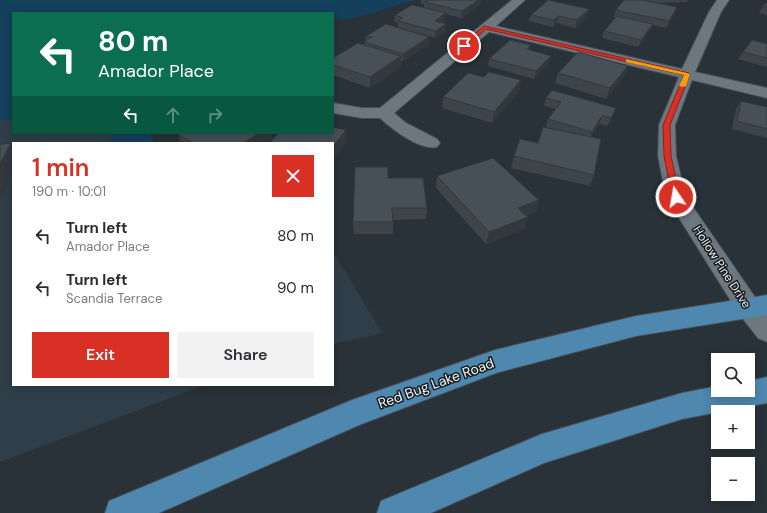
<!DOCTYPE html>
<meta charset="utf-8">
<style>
:root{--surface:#fff;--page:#f2f2f3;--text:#2b2b33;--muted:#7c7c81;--accent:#d93025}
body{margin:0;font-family:"DM Sans",sans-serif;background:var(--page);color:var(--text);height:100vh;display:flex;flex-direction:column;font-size:15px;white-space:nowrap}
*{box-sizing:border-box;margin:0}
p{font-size:13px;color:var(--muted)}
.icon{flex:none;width:22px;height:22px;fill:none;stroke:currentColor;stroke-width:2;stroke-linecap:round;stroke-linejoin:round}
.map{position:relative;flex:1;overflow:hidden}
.side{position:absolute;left:12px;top:142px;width:322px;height:244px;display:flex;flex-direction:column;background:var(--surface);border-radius:0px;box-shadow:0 2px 10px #0003}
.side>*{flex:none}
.hud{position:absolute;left:12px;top:12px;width:322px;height:122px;border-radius:0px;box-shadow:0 2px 10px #0003;background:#0b6e4f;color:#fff;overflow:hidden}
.controls{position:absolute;left:711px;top:353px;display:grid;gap:8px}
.controls a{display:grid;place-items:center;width:44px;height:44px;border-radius:0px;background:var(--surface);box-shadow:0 2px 10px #0003;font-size:20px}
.pin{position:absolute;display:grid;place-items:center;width:34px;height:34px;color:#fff;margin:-17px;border:2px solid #fff;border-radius:50%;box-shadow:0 1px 4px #0007}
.me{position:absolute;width:44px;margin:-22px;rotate:348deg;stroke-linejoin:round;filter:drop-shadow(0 0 3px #0008)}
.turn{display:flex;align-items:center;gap:14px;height:84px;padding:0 20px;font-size:18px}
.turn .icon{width:52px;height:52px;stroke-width:2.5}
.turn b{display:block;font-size:28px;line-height:34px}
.lanes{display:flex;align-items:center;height:38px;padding:0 20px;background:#0003;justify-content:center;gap:20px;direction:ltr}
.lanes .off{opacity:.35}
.round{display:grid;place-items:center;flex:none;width:42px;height:42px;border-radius:0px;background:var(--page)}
.summary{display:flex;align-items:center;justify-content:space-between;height:68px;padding:0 20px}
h1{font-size:24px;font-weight:600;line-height:30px;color:var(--accent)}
.primary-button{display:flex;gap:8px;margin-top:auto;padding:8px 20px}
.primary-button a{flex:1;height:46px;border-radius:0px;background:var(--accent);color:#fff;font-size:16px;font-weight:600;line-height:46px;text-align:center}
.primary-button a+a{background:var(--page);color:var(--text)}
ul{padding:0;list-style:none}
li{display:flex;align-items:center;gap:12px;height:52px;padding:0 20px}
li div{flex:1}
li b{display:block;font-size:15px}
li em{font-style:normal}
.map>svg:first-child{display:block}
</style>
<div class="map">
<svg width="767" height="513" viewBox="0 0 767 513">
<rect width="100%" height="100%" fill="#293239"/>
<!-- built -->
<path fill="#2f3e48" d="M 13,119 L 13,133 L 113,133 L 110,143 L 13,143 L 13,385 L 205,385 L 0,462 L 0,120 Z
M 333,252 L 345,271 L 382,333 L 333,344 Z"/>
<!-- green -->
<path fill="#14405c" d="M 0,0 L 416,0 L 350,19 L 333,19 L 333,13 L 13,13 L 13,119 L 0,120 Z
M 113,133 L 150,133 L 154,143 L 110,143 Z"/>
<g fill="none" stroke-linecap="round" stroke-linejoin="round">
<defs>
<path id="street" d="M 512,0 L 525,0 L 496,26 L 682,69 L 709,12 L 717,0 L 729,0 L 721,12 L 695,72 L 767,88 L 767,98 L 692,80 L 675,125 L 676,156 L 686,197 L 757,300 L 767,313 L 767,342 L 758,338 L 739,314 L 666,197 L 658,156 L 659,125 L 679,77 L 489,32 L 394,113 L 406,123 L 437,139 L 440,143 L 437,147 C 420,151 392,129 380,118 L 362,118 L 333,113 L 333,103 L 362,108 L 380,108 Z"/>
<path id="primary" d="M 767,295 L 767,315 L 636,336 L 496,373 L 359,425 L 159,513 L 105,513 L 109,501 L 352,400 L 495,350 L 636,316 Z
M 767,377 L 767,403 L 682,419 L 544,463 L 431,513 L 377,513 L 381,501 L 542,434 L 682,393 L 718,386 L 718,390 L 748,390 L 748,381 Z"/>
</defs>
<!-- street casing -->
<use href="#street" stroke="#464e54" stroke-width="2"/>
<!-- primary casing -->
<use href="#primary" stroke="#464e54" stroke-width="2"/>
<!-- street -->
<use href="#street" fill="#6d777f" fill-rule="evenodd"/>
<!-- primary -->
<use href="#primary" fill="#4e88af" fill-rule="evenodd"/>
</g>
<!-- wall -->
<path fill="#3d454b" d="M 421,0 L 481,0 L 480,5 L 462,18 L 446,14 L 445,20 L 442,23 L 446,31 L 435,38 L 402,29 L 429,44 L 403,61 L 401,61 L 401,67 L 370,88 L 333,75 L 333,58 L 364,45 L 364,42 L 366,41 L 366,36 L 398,28 L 398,23 L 394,22 L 395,15 L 424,8 L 424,4 L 421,4 Z
M 624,0 L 688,0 L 687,2 L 658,3 L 675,14 L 666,28 L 652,25 L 650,31 L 638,47 L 602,38 L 604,31 L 616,17 L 614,17 L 616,10 Z
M 767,2 L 767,15 L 759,13 L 763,6 Z
M 531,15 L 587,16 L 575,28 L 557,23 L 553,27 L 529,21 Z
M 767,44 L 767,67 L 738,59 L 743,52 Z
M 530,50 L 549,63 L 534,79 L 488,66 L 489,59 Z
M 558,73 L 624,76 L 606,99 L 555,83 Z
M 519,91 L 492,123 L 442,108 L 443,97 Z
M 546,98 L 616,108 L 613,116 L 607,126 L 599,124 L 591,137 L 594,175 L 590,186 L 511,168 L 514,156 L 538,143 L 551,129 L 546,127 L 548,119 L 556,109 L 544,106 Z
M 741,101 L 767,107 L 767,138 L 732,129 L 736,109 Z
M 178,135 L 272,138 L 265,143 L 181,143 Z
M 437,176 L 539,200 L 536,212 L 526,216 L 528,217 L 524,229 L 486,244 L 436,188 Z
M 388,178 L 427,208 L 426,219 L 393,220 L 393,234 L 354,234 L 353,222 Z"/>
<!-- shaded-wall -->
<path fill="#32383d" d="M 479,0 L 481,0 L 480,5 L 462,18 L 462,11 Z
M 677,7 L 675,14 L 666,28 L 669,21 Z
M 589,9 L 587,16 L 575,28 L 577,20 Z
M 446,13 L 445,20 L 435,28 L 435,21 Z
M 558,16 L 557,23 L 553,27 L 554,20 Z
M 446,24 L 446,31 L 435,38 L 436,31 Z
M 653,24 L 650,31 L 638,47 L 641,40 Z
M 429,37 L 429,44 L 403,61 L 403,54 Z
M 531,45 L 529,52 L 527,49 Z
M 401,56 L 401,67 L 370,88 L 370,77 Z
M 551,56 L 549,63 L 534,79 L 536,71 Z
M 628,66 L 624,76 L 606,99 L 610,88 Z
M 521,80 L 519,91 L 492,123 L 494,112 Z
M 616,108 L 613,116 L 607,126 Z
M 602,116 L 599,124 L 589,141 L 592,132 Z
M 346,130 L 347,142 L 333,160 L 333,147 Z
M 260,133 L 271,133 L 272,138 L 265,143 L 243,143 Z
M 11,143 L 13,146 L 13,172 L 0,200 L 0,164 Z
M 539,200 L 536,212 L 515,220 L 518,208 Z
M 528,217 L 524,229 L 486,244 L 489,232 Z"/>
<!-- building -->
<path fill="#475057" stroke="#32383d" d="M 428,0 L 479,0 L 462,11 L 425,2 Z
M 548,0 L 589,9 L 577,20 L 558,16 L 554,20 L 531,15 Z
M 624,0 L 642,0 L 677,7 L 669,21 L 616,10 Z
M 767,2 L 767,7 L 763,6 Z
M 412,5 L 446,13 L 435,21 L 446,24 L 436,31 L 398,21 L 403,18 L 395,15 Z
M 617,16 L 653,24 L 641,40 L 604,31 Z
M 386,24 L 429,37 L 403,54 L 364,42 L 372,37 L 366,36 Z
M 510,40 L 531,45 L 527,49 L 551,56 L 536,71 L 489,59 Z
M 752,40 L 767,44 L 767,58 L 743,52 Z
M 358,43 L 401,56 L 370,77 L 333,65 L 333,58 Z
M 578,52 L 628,66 L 610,88 L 558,73 Z
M 489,72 L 521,80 L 494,112 L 443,97 L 468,73 L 484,77 Z
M 552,90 L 616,108 L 611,118 L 602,116 L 592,132 L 548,119 L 561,102 L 546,98 Z
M 741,101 L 767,107 L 767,129 L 737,121 Z
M 333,127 L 346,130 L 333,147 L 333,143 L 269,143 L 279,133 L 333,133 Z
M 543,127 L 601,139 L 594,175 L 514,156 L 520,139 L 538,143 Z
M 182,133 L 260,133 L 243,143 L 193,143 L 178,135 Z
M 11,143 L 0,164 L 0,144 Z
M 493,158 L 539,200 L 518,208 L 528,217 L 489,232 L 437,176 Z
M 355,167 L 388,167 L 388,178 L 423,178 L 427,208 L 392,208 L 393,222 L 353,222 Z"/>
<!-- route -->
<path fill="#d93025" stroke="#8d1f18" d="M 484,26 L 689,73 L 690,74 L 670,125 L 671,156 L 680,197 L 679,199 L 676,199 L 672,197 L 664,156 L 663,125 L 684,75 L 486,29 L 466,47 L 462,47 L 462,44 Z"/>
<!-- slow -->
<path fill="#f59e0b" d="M 626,59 L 687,73 L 690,74 L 686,86 L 683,87 L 679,86 L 684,75 L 626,62 Z"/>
<g text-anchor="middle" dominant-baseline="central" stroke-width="3" stroke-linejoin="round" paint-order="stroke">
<!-- street labels -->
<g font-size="12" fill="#eef4f8" stroke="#15191c">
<text transform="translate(722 267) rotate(57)">Hollow Pine Drive</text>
</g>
<!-- near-street labels -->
<g font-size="14" fill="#eef4f8" stroke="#15191c">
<text transform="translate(436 383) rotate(-20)">Red Bug Lake Road</text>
</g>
</g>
</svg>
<div class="controls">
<a><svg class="icon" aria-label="search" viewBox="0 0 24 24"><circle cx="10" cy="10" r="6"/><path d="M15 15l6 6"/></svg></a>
<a>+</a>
<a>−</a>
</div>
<div class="pin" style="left:464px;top:46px;background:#d93025"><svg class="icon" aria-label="arrive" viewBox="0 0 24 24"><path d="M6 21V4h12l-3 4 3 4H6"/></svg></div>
<svg class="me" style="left:676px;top:197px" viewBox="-20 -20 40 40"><circle r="17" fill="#d93025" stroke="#fff" stroke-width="3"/><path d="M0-11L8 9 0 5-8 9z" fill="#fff"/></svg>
<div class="hud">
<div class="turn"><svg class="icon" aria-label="left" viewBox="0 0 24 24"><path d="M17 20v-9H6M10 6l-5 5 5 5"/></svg><div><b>80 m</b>Amador Place</div></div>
<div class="lanes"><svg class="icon" aria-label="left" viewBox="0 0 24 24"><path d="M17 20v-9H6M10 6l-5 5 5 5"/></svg><svg class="icon off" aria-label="ahead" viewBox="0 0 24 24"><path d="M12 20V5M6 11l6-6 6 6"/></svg><svg class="icon off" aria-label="right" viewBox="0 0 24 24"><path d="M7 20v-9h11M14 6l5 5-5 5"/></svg></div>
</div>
<section class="side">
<div class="summary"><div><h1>1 min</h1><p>190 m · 10:01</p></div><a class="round" style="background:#d93025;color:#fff"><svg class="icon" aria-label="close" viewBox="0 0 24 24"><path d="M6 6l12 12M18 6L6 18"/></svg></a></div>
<ul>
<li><svg class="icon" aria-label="left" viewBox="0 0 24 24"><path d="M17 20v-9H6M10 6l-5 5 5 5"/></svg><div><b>Turn left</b><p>Amador Place</p></div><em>80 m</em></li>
<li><svg class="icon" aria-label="left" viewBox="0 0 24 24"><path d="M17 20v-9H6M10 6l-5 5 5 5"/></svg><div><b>Turn left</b><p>Scandia Terrace</p></div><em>90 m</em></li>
</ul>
<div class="primary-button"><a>Exit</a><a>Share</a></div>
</section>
</div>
